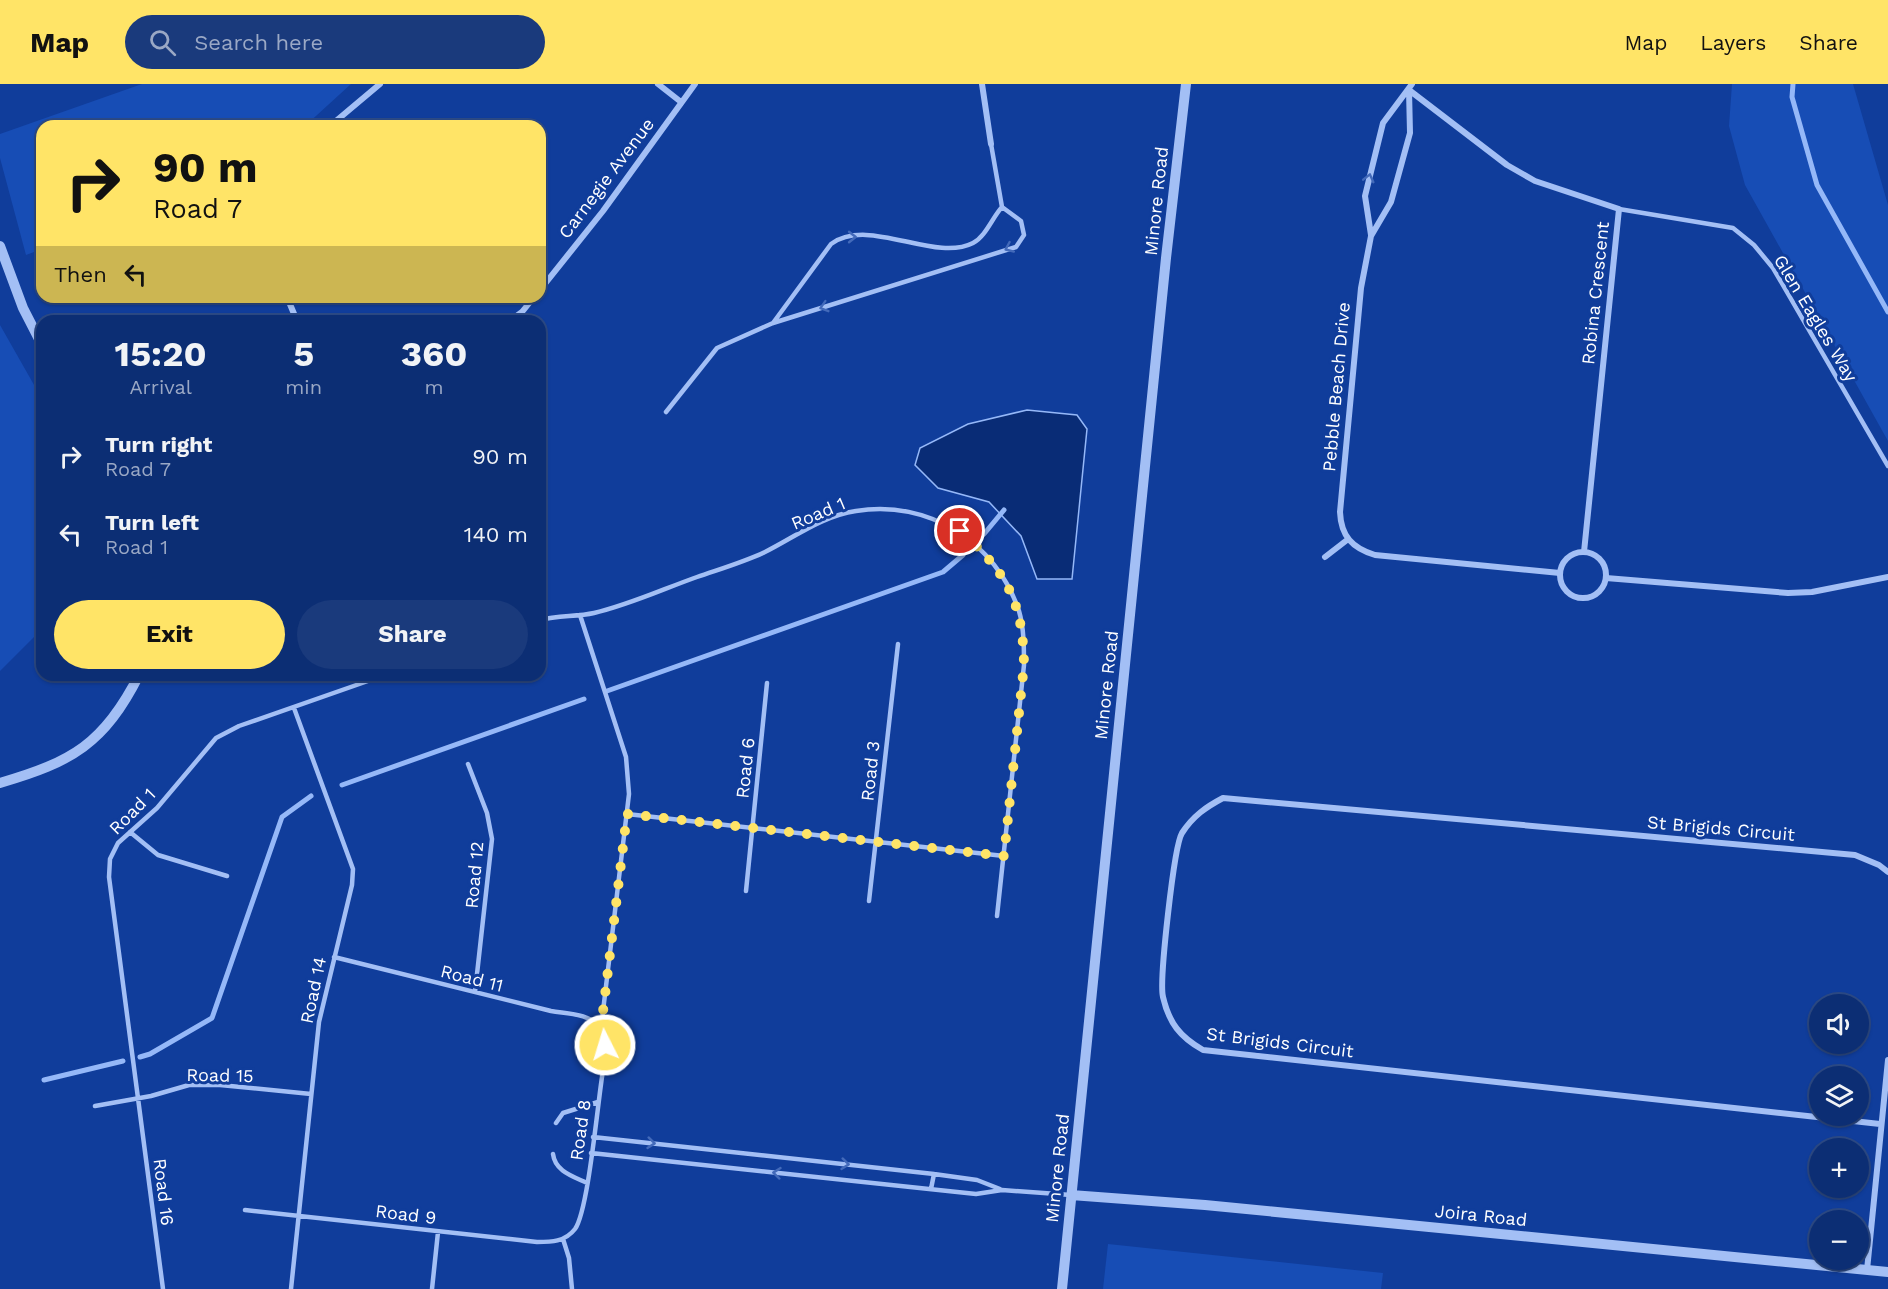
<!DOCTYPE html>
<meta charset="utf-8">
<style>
:root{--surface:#0c2e74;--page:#1a3a7c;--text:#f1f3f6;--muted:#9aa8c5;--line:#2c4a86;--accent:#ffe467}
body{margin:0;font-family:"Work Sans",sans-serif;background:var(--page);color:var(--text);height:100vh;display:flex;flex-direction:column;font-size:22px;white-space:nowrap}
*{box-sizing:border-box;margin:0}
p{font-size:20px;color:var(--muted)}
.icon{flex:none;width:33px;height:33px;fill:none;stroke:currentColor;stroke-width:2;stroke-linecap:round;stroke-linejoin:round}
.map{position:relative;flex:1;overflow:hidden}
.details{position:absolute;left:36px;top:231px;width:510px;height:366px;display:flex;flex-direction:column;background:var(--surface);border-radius:18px;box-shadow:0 2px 4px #0004,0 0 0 2px var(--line)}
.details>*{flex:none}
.hud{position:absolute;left:36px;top:36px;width:510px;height:183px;border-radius:18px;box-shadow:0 2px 4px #0004,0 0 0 2px var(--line);background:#ffe467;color:#111;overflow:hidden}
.buttons{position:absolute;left:1809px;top:910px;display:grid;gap:12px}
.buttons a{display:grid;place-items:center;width:60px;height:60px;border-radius:50%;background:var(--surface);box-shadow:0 2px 4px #0004,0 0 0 2px var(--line);font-size:30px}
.pin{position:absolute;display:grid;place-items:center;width:51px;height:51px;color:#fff;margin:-26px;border:3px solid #fff;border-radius:50%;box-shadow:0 2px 6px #0007}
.me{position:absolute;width:66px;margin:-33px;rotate:355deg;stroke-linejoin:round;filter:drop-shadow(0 0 4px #0008)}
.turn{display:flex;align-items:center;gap:21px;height:126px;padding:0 18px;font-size:27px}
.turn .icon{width:78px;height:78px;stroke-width:2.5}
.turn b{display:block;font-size:42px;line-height:51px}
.then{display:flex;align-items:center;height:57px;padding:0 18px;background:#0003;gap:12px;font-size:22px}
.eta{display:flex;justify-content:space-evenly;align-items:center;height:102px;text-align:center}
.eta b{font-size:36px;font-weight:700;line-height:42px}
.action{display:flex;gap:12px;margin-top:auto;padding:12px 18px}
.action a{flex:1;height:69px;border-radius:36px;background:var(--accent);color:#111;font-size:24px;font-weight:700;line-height:69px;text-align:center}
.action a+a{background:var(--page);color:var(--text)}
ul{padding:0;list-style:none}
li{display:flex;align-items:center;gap:18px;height:78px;padding:0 18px}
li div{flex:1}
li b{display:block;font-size:22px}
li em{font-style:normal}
header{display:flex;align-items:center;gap:36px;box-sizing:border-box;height:84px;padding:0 30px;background:var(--accent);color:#111}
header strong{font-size:28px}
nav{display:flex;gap:33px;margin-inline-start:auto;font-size:21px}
.search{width:420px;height:54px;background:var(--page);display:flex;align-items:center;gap:15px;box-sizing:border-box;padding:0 21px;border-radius:33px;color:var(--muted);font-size:22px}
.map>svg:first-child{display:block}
</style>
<header>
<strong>Map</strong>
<div class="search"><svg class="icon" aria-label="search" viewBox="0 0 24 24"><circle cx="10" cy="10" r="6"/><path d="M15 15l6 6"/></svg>Search here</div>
<nav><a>Map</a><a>Layers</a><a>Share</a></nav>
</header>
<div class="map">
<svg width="1888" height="1205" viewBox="0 0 1888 1205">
<rect width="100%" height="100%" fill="#103d9b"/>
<!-- green -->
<path fill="#174db5" d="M 142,0 L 351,0 L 305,42 L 42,42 L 42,165 L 26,171 L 0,74 L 0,50 Z
M 1732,0 L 1853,0 L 1888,121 L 1888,357 L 1745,101 L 1729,42 Z
M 0,241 L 42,315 L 42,545 L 0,587 Z
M 1108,1160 L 1383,1189 L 1381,1205 L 1103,1205 Z"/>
<!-- water -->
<path fill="#092c76" stroke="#95b8f8" stroke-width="1.5" d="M 1027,326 L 1077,331 L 1087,345 L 1072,495 L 1037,495 L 1021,452 L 989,418 L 938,404 L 915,381 L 920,364 L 968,340 Z"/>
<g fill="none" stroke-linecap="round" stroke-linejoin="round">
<!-- stream -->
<path stroke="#95b8f8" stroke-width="5" d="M 1793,0 L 1792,13 L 1817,101 L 1888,228
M 984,450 L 1004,426
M 607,607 L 943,488 L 963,471
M 342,701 L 584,615
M 140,973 L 150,970 L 212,934 L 282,733 L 311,712
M 44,996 L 123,977"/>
<!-- service -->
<path stroke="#a3bff5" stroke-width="4.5" d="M 1619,125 L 1733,144 L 1754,161 L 1773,184 L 1888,382
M 773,239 L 831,160 C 869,132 934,179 973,159 C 986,152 992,134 1002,123
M 666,328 L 717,264 L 773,239 L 1016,163 L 1024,151 L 1021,137 L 1002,123 L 991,60
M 540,536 C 558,531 576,533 594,529 C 629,521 663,505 697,493 C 720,485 744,478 765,468 C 795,453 822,432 856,427 C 928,415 996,458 1019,527 C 1024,544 1024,563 1024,581 L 997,832
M 468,680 L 487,729 L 492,755 L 475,908
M 627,730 L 1004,772
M 130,748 L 158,771 L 227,792
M 746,807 L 767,599
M 869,817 L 898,560
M 334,873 L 551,927 C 570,930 588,929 601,944
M 95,1022 L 151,1012 L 189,1001 L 220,1001 L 311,1010
M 556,1039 L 563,1029 L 598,1018
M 593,1053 L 934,1090 L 977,1096 L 1000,1105
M 591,1069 L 976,1110 L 1002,1106 L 1071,1111
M 553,1070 C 555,1087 572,1092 587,1099
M 931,1105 L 934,1090
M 245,1126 L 537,1158 C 551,1158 565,1158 575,1145 C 589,1125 598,1012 604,980 L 605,961 L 601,944 L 629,710 L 626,673 L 580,531
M 563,1155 L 569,1174 L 572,1205
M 163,1205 L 109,793 L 110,775 L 118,759 L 157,724 L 216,654 L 239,642 L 385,591
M 291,1205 L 319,938 L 352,801 L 353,785 L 294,624
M 432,1205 L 438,1148"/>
<!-- minor -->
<path stroke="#a3bff5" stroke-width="6" d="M 658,0 L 681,18
M 982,0 L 991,60
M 1409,6 L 1410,49 L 1391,118 L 1371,152 L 1361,204 L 1340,428 C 1341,452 1352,464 1375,471 L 1560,489
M 1409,6 L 1507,81 L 1535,97 L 1619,125 L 1584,468
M 330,42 L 380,0
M 1371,151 L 1365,112 L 1383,39 L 1412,0
M 540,206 L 603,127 L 695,0
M 287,213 L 297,237
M 510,237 L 522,228 L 534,213
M1560 491a23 23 0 1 1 46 0a23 23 0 1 1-46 0Z
M 1325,473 L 1347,456
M 1606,494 L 1788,509 L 1812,508 L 1888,493
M 1880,1040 L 1203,966 C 1180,953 1169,939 1163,913 C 1159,897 1174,762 1182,749 C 1193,732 1206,723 1223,714 L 1855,771 L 1879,781 L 1888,788
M 1867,1186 L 1888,976"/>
<!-- tertiary -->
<path stroke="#a3bff5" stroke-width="10" d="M 0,162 L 23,224 L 42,261
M 0,699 C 72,678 104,660 139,591
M 1071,1111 L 1205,1121 L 1888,1188
M 1062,1205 L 1166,174 L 1186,0"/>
</g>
<!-- one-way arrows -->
<defs><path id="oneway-chevron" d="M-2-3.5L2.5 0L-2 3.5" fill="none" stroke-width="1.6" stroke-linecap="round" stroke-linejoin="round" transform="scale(1.5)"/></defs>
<g stroke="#436aba">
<use href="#oneway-chevron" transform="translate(1369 94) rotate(-76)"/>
<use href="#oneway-chevron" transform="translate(852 153)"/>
<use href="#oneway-chevron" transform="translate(1009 164) rotate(156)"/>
<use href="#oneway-chevron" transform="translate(824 223) rotate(163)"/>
<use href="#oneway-chevron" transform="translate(651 1059) rotate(6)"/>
<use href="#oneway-chevron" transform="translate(845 1080) rotate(6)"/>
<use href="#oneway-chevron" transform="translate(777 1089) rotate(-174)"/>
</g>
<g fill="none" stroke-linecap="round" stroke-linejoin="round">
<!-- route -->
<path stroke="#ffe467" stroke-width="10" stroke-dasharray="0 18" d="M 605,961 L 601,944 L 627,730 L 1004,772 L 1024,581 C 1023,518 1007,488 960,447"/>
</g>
<g text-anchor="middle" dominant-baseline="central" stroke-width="6" stroke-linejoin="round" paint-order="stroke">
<!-- street labels -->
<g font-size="18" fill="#fff" stroke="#103d9b">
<text transform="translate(606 94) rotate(-53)">Carnegie Avenue</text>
<text transform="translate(1156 117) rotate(-84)">Minore Road</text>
<text transform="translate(1595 209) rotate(-84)">Robina Crescent</text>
<text transform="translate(1816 234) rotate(59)">Glen Eagles Way</text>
<text transform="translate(1336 303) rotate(-85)">Pebble Beach Drive</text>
<text transform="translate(818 429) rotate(-23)">Road 1</text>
<text transform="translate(1106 601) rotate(-84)">Minore Road</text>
<text transform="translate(745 684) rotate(-84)">Road 6</text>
<text transform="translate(870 687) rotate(-84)">Road 3</text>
<text transform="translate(132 727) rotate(-45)">Road 1</text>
<text transform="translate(1721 744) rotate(5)">St Brigids Circuit</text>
<text transform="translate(474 791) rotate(-85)">Road 12</text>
<text transform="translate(472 894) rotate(14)">Road 11</text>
<text transform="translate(313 906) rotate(-78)">Road 14</text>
<text transform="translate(1280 958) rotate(7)">St Brigids Circuit</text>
<text transform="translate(220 991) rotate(1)">Road 15</text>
<text transform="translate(580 1046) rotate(-82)">Road 8</text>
<text transform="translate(1057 1084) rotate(-84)">Minore Road</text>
<text transform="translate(164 1108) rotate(83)">Road 16</text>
<text transform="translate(406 1130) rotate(7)">Road 9</text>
<text transform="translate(1481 1131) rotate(6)">Joira Road</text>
</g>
</g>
</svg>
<div class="buttons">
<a><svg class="icon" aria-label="sound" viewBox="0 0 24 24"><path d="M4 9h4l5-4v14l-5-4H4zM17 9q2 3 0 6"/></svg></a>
<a><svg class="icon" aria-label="layers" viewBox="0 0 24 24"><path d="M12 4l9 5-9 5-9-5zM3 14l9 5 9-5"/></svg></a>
<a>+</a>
<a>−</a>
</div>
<div class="pin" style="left:960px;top:447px;background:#d93025"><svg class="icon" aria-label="arrive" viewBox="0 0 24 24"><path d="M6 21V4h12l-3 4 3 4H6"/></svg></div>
<svg class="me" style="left:605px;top:961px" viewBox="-20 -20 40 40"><circle r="17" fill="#ffe467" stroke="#fff" stroke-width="3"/><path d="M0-11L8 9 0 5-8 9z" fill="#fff"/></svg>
<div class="hud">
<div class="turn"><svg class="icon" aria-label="right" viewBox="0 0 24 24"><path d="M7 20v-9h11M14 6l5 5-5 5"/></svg><div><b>90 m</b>Road 7</div></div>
<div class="then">Then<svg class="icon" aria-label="left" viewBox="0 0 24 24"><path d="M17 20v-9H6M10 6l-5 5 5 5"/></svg></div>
</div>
<section class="details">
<div class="eta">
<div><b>15:20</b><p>Arrival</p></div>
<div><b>5</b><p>min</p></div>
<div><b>360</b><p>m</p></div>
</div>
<ul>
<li><svg class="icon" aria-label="right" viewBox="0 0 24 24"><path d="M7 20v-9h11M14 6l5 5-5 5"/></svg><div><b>Turn right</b><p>Road 7</p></div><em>90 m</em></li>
<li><svg class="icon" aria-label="left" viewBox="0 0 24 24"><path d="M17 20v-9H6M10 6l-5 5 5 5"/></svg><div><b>Turn left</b><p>Road 1</p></div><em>140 m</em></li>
</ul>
<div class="action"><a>Exit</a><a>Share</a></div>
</section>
</div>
